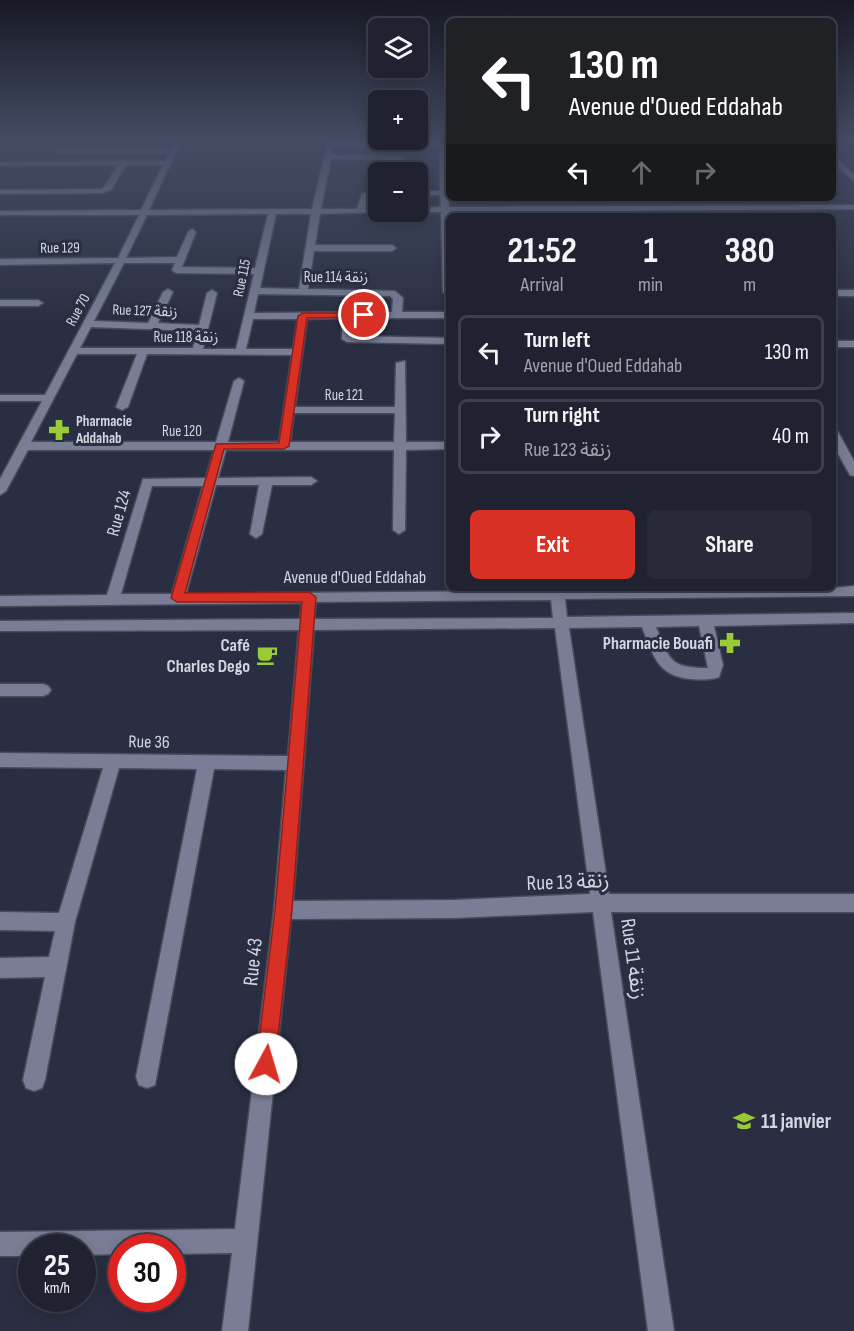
<!DOCTYPE html>
<meta charset="utf-8">
<style>
:root{--surface:#202232;--page:#282a3a;--text:#f1f3f6;--muted:#a2a4ac;--line:#3d3f4d;--accent:#d93025}
body{margin:0;font-family:"Sofia Sans Condensed","Noto Sans Arabic",sans-serif;background:var(--page);color:var(--text);height:100vh;display:flex;flex-direction:column;font-size:22px;white-space:nowrap}
*{box-sizing:border-box;margin:0}
p{font-size:20px;color:var(--muted)}
.icon{flex:none;width:33px;height:33px;fill:none;stroke:currentColor;stroke-width:2;stroke-linecap:round;stroke-linejoin:round}
.map{position:relative;flex:1;overflow:hidden}
.details{position:absolute;left:446px;top:213px;width:390px;height:378px;display:flex;flex-direction:column;background:var(--surface);border-radius:9px;box-shadow:0 3px 15px #0003,0 0 0 2px var(--line)}
.details>*{flex:none}
.banner{position:absolute;left:446px;top:18px;width:390px;height:183px;border-radius:9px;box-shadow:0 3px 15px #0003,0 0 0 2px var(--line);background:#202124;color:#fff;overflow:hidden}
.tools{position:absolute;left:368px;top:18px;display:grid;gap:12px}
.tools a{display:grid;place-items:center;width:60px;height:60px;border-radius:9px;background:var(--surface);box-shadow:0 3px 15px #0003,0 0 0 2px var(--line);font-size:30px}
.speed{position:absolute;left:18px;top:1234px;display:flex;gap:12px;font-size:30px;font-weight:700;text-align:center}
.speed>*{display:grid;place-content:center;width:78px;height:78px;border-radius:50%;background:var(--surface);box-shadow:0 3px 15px #0003,0 0 0 2px var(--line);line-height:1}
.speed small{font-size:15px;font-weight:400}
.speed .limit{border:9px solid #d22;background:#fff;color:#111}
.pin{position:absolute;display:grid;place-items:center;width:51px;height:51px;color:#fff;margin:-26px;border:3px solid #fff;border-radius:50%;box-shadow:0 2px 6px #0007}
.me{position:absolute;width:66px;margin:-33px;rotate:6deg;stroke-linejoin:round;filter:drop-shadow(0 0 4px #0008)}
.turn{display:flex;align-items:center;gap:21px;height:126px;padding:0 24px;font-size:27px}
.turn .icon{width:78px;height:78px;stroke-width:2.5}
.turn b{display:block;font-size:42px;line-height:51px}
.lanes{display:flex;align-items:center;height:57px;padding:0 24px;background:#0003;justify-content:center;gap:30px;direction:ltr}
.lanes .off{opacity:.35}
.eta{display:flex;justify-content:space-evenly;align-items:center;height:102px;text-align:center}
.eta b{font-size:36px;font-weight:700;line-height:42px}
.primary-button{display:flex;gap:12px;margin-top:auto;padding:12px 24px}
.primary-button a{flex:1;height:69px;border-radius:9px;background:var(--accent);color:#fff;font-size:24px;font-weight:700;line-height:69px;text-align:center}
.primary-button a+a{background:var(--page);color:var(--text)}
ul{padding:0;list-style:none}
li{display:flex;align-items:center;gap:18px;height:75px;margin:0 12px 9px;padding:0 12px;border:3px solid var(--line);border-radius:9px}
li div{flex:1}
li b{display:block;font-size:22px}
li em{font-style:normal}
.map>svg:first-child{display:block}
</style>
<div class="map">
<svg width="854" height="1331" viewBox="0 0 854 1331">
<rect width="100%" height="100%" fill="#2a2e42"/>
<g fill="none" stroke-linecap="round" stroke-linejoin="round">
<defs>
<path id="minor" d="M 174,141 L 181,141 L 149,210 L 312,209 L 328,141 L 446,141 L 449,207 L 854,205 L 854,209 L 449,212 L 448,295 L 443,292 L 441,212 L 414,212 L 417,212 L 417,208 L 441,207 L 440,195 L 417,195 L 417,191 L 440,191 L 439,147 L 334,147 L 332,155 L 401,156 L 405,158 L 401,160 L 331,159 L 321,209 L 357,209 L 362,194 L 378,191 L 378,195 L 368,198 L 365,209 L 378,209 L 378,212 L 382,212 L 320,214 L 315,245 L 392,245 L 396,248 L 392,251 L 314,251 L 308,289 L 395,291 L 403,298 L 402,312 L 448,312 L 448,318 L 352,318 L 352,336 L 448,338 L 448,344 L 347,342 L 342,339 L 342,318 L 307,319 L 295,407 L 395,407 L 396,363 L 405,361 L 406,442 L 448,442 L 448,449 L 406,450 L 405,530 L 399,534 L 393,530 L 394,450 L 226,450 L 218,478 L 311,477 L 317,481 L 311,485 L 272,485 L 262,534 L 256,538 L 250,534 L 259,485 L 216,485 L 186,594 L 832,588 L 854,586 L 854,596 L 565,599 L 567,617 L 854,613 L 854,623 L 714,626 L 723,665 L 719,677 C 710,680 701,680 691,679 C 657,676 653,655 642,627 L 569,628 L 609,894 L 854,894 L 854,912 L 611,912 L 674,1331 L 648,1331 L 593,912 L 454,918 L 291,919 L 248,1331 L 222,1331 L 232,1253 L 172,1254 L 172,1248 L 122,1248 L 122,1254 L 82,1255 L 82,1248 L 32,1248 L 32,1256 L 0,1256 L 0,1232 L 235,1229 L 274,910 L 286,770 L 214,769 L 155,1085 L 147,1088 L 139,1085 L 136,1077 L 197,769 L 119,768 L 75,922 L 45,1080 L 42,1088 L 34,1091 L 26,1088 L 23,1080 L 45,977 L 0,978 L 0,958 L 49,957 L 55,931 L 0,930 L 0,912 L 59,913 L 103,768 L 0,767 L 0,753 L 288,756 L 299,630 L 0,631 L 0,621 L 300,619 L 302,603 L 0,606 L 0,596 L 107,595 L 143,479 L 206,478 L 214,450 L 28,450 L 6,491 L 0,495 L 0,479 L 42,401 L 0,401 L 0,395 L 45,395 L 115,263 L 0,265 L 0,259 L 118,258 L 139,215 L 0,215 L 0,211 L 141,210 L 163,165 L 126,165 L 111,190 L 102,193 L 0,194 L 0,190 L 101,189 L 105,186 L 118,165 L 0,166 L 0,162 L 165,161 L 169,153 L 58,153 L 54,151 L 58,149 L 171,149 ZM 268,214 L 255,268 L 182,267 L 196,232 L 192,229 L 188,232 L 177,257 L 126,258 L 147,215 ZM 276,214 L 311,214 L 299,289 L 260,288 ZM 124,263 L 175,263 L 172,270 L 176,273 L 254,274 L 236,349 L 203,349 L 217,293 L 212,290 L 207,293 L 199,325 L 158,323 L 173,292 L 168,289 L 163,292 L 148,323 L 94,321 ZM 258,294 L 390,296 L 393,299 L 392,312 L 254,313 ZM 253,319 L 298,319 L 293,349 L 246,349 ZM 91,327 L 197,331 L 193,348 L 80,348 ZM 77,354 L 137,354 L 116,407 L 122,410 L 128,407 L 147,354 L 292,355 L 279,442 L 228,442 L 244,381 L 239,378 L 234,381 L 216,442 L 31,442 ZM 294,413 L 395,413 L 394,442 L 290,442 ZM 152,486 L 203,486 L 172,594 L 121,594 ZM 551,600 L 553,618 L 314,619 L 316,602 ZM 699,626 L 708,668 C 669,668 670,660 656,627 ZM 555,628 L 590,894 L 454,900 L 293,901 L 314,630 Z
M 832,155 L 854,175 L 854,181 L 832,162 Z
M 832,290 L 854,290 L 854,296 L 832,296 Z
M 0,300 L 38,300 L 43,303 L 38,306 L 0,306 Z
M 832,341 L 854,341 L 854,347 L 832,347 Z
M 832,429 L 838,432 L 854,461 L 854,476 L 850,475 L 832,443 Z
M 0,684 L 43,684 L 48,686 L 51,690 L 48,694 L 43,696 L 0,696 Z"/>
</defs>
<!-- minor casing -->
<use href="#minor" stroke="#494b5c" stroke-width="3"/>
<!-- minor -->
<use href="#minor" fill="#797e96" fill-rule="evenodd"/>
</g>
<!-- sky -->
<linearGradient id="sky" x2="0" y2="1"><stop stop-color="#171924"/><stop offset="0.43" stop-color="#444c65"/><stop offset="1" stop-color="#444c65" stop-opacity="0"/></linearGradient>
<rect width="854" height="327" fill="url(#sky)"/>
<!-- route -->
<path fill="#d93025" stroke="#8d1f18" stroke-width="1.5" d="M 364,313 L 367,313 L 367,317 L 307,318 L 289,446 L 284,449 L 224,449 L 185,593 L 309,592 L 316,597 L 292,910 L 275,1064 L 272,1071 L 266,1074 L 259,1071 L 256,1064 L 275,910 L 302,602 L 177,602 L 171,598 L 216,444 L 279,443 L 298,316 L 303,313 Z"/>
<!-- icons -->
<defs>
<symbol id="pharmacy-bare" viewBox="-9 -9 18 18"><path d="M-2-6h4v4h4v4h-4v4h-4v-4h-4v-4h4Z" fill="#9acb34" stroke="#2a2e42" stroke-width="2.5" paint-order="stroke"/></symbol>
<symbol id="cafe-bare" viewBox="-9 -9 18 18"><path d="M-5.5-4.5H6V0H3Q3 3.5 0 3.5H-2.5Q-5.5 3.5-5.5 0ZM3-3.2v2h1.7v-2ZM-6 4.5H4V6H-6Z" fill="#9acb34" stroke="#2a2e42" stroke-width="2.5" paint-order="stroke"/></symbol>
<symbol id="school-bare" viewBox="-9 -9 18 18"><path d="M0-5L7-2L0 1L-7-2ZM-4 1L0 2.5L4 1V4Q0 6-4 4Z" fill="#9acb34" stroke="#2a2e42" stroke-width="2.5" paint-order="stroke"/></symbol>
</defs>
<g fill-rule="evenodd">
<use href="#pharmacy-bare" x="44" y="415" width="30" height="30"/>
<use href="#pharmacy-bare" x="715" y="628" width="30" height="30"/>
<use href="#cafe-bare" x="252" y="640" width="30" height="30"/>
<use href="#school-bare" x="729" y="1106" width="30" height="30"/>
</g>
<g text-anchor="middle" dominant-baseline="central" stroke-width="6" stroke-linejoin="round" paint-order="stroke">
<!-- far-street labels -->
<g font-size="15" fill="#d3d5e3" stroke="#2a2e42">
<text transform="translate(60 248) rotate(-1)">Rue 129</text>
<text x="336" y="277">Rue 114 زنقة</text>
<text transform="translate(242 278) rotate(-78)">Rue 115</text>
<text transform="translate(78 310) rotate(-62)">Rue 70</text>
<text transform="translate(145 311) rotate(2)">Rue 127 زنقة</text>
<text x="186" y="337">Rue 118 زنقة</text>
<text x="344" y="395">Rue 121</text>
<text x="182" y="431">Rue 120</text>
</g>
<!-- far-poi labels -->
<g font-size="15" font-weight="bold" fill="#d3d5e3" stroke="#2a2e42" text-anchor="start">
<text x="76" y="421">Pharmacie<tspan x="76" dy="17">Addahab</tspan></text>
</g>
<!-- street labels -->
<g font-size="18" fill="#d3d5e3" stroke="#2a2e42">
<text transform="translate(119 513) rotate(-74)">Rue 124</text>
<text x="355" y="577">Avenue d'Oued Eddahab</text>
<text transform="translate(149 742) rotate(1)">Rue 36</text>
</g>
<!-- poi labels -->
<g font-size="18" font-weight="bold" fill="#d3d5e3" stroke="#2a2e42" text-anchor="end">
<text x="713" y="643">Pharmacie Bouafi</text>
<text x="250" y="645">Café<tspan x="250" dy="21">Charles Dego</tspan></text>
</g>
<!-- near-street labels -->
<g font-size="21" fill="#d3d5e3" stroke="#2a2e42">
<text transform="translate(568 882) rotate(-2)">Rue 13 زنقة</text>
<text transform="translate(633 959) rotate(82)">Rue 11 زنقة</text>
<text transform="translate(253 962) rotate(-84)">Rue 43</text>
</g>
<!-- near-poi labels -->
<g font-size="21" font-weight="bold" fill="#d3d5e3" stroke="#2a2e42" text-anchor="start">
<text x="761" y="1121">11 janvier</text>
</g>
</g>
</svg>
<div class="tools">
<a><svg class="icon" aria-label="layers" viewBox="0 0 24 24"><path d="M12 4l9 5-9 5-9-5zM3 14l9 5 9-5"/></svg></a>
<a>+</a>
<a>−</a>
</div>
<div class="speed"><div>25<small>km/h</small></div><div class="limit">30</div></div>
<div class="pin" style="left:364px;top:315px;background:#d93025"><svg class="icon" aria-label="arrive" viewBox="0 0 24 24"><path d="M6 21V4h12l-3 4 3 4H6"/></svg></div>
<svg class="me" style="left:266px;top:1064px" viewBox="-20 -20 40 40"><circle r="19" fill="#fff"/><path d="M0-13L10 11 0 6-10 11z" fill="#d93025"/></svg>
<div class="banner">
<div class="turn"><svg class="icon" aria-label="left" viewBox="0 0 24 24"><path d="M17 20v-9H6M10 6l-5 5 5 5"/></svg><div><b>130 m</b>Avenue d'Oued Eddahab</div></div>
<div class="lanes"><svg class="icon" aria-label="left" viewBox="0 0 24 24"><path d="M17 20v-9H6M10 6l-5 5 5 5"/></svg><svg class="icon off" aria-label="ahead" viewBox="0 0 24 24"><path d="M12 20V5M6 11l6-6 6 6"/></svg><svg class="icon off" aria-label="right" viewBox="0 0 24 24"><path d="M7 20v-9h11M14 6l5 5-5 5"/></svg></div>
</div>
<section class="details">
<div class="eta">
<div><b>21:52</b><p>Arrival</p></div>
<div><b>1</b><p>min</p></div>
<div><b>380</b><p>m</p></div>
</div>
<ul>
<li><svg class="icon" aria-label="left" viewBox="0 0 24 24"><path d="M17 20v-9H6M10 6l-5 5 5 5"/></svg><div><b>Turn left</b><p>Avenue d'Oued Eddahab</p></div><em>130 m</em></li>
<li><svg class="icon" aria-label="right" viewBox="0 0 24 24"><path d="M7 20v-9h11M14 6l5 5-5 5"/></svg><div><b>Turn right</b><p>Rue 123 زنقة</p></div><em>40 m</em></li>
</ul>
<div class="primary-button"><a>Exit</a><a>Share</a></div>
</section>
</div>
